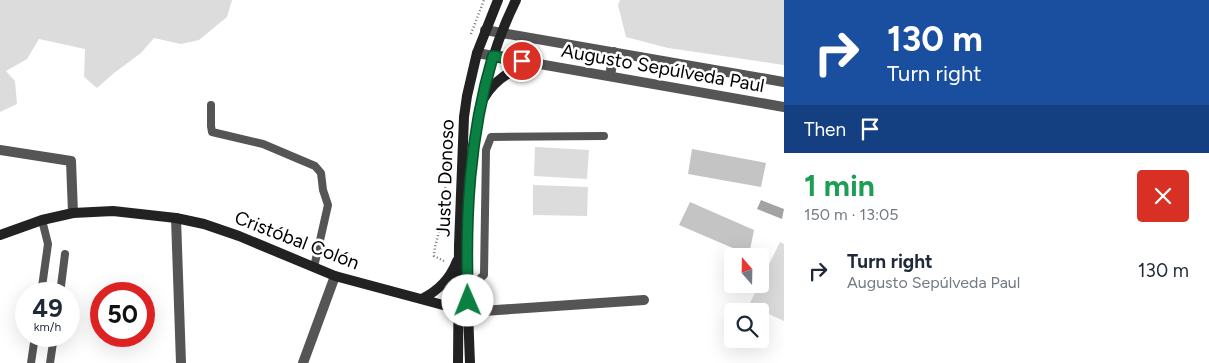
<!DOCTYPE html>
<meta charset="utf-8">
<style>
:root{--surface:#fff;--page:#f2f2f3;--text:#1f2937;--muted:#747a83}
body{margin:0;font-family:Figtree,sans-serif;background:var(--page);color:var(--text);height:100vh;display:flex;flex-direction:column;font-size:19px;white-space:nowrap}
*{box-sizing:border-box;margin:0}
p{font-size:16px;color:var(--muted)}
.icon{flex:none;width:28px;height:28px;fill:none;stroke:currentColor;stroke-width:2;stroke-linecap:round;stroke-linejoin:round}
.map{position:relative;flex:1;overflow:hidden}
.panel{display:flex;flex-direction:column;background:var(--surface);width:425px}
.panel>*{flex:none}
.banner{background:#1a4fa0;color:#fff;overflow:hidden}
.needle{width:32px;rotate:340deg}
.fabs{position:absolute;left:724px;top:248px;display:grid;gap:10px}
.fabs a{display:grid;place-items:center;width:45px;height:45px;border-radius:5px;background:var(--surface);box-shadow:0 5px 20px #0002;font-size:25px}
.speed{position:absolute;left:15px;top:282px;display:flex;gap:10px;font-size:25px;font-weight:700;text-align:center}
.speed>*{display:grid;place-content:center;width:65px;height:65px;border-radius:50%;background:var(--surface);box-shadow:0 5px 20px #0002;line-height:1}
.speed small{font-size:12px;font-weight:400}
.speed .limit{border:8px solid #d22;background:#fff;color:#111}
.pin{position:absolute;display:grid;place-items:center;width:42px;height:42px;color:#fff;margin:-21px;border:2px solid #fff;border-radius:50%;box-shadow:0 1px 5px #0007}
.me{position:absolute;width:55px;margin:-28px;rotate:359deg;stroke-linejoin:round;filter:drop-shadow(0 0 4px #0008)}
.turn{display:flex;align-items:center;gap:18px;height:105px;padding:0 20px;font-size:22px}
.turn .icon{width:65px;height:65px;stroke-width:2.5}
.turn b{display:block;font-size:35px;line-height:42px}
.then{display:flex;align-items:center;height:48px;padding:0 20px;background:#0003;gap:10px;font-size:19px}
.round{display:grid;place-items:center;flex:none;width:52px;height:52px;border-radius:5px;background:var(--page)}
.head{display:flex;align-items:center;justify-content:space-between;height:85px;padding:0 20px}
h1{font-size:30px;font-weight:700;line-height:38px;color:#1e9e55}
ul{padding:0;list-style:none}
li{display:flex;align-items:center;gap:15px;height:65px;padding:0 20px}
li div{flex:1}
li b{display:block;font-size:19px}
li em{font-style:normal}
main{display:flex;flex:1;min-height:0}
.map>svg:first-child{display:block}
</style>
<main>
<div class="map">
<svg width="784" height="363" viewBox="0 0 784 363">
<rect width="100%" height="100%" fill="#fff"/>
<!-- green -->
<path fill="#dcdcdc" d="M 0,0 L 232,0 L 227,17 L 199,40 L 181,44 L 154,38 L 141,53 L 114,73 L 97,88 L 84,77 L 85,49 L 39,39 L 27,59 L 6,71 L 15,81 L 17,104 L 0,112 Z
M 620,0 L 784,0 L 784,65 L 668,48 L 626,37 L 618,5 Z
M 535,147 L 589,150 L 587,179 L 534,176 Z
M 533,185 L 588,187 L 587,216 L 533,215 Z
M 780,242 L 784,244 L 784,321 L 749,305 Z"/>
<!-- water -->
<path fill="#a3a3a3" d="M 761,200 L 784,209 L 782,219 L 757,209 Z"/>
<!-- building -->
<path fill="#c4c4c4" d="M 692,149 L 766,163 L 761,187 L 688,174 Z
M 690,202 L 754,230 L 749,255 L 679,225 Z"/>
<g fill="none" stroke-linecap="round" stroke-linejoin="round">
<!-- path -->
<path stroke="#777" stroke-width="2.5" stroke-dasharray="1 2.5" stroke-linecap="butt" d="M 471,34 L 484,0
M 444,261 L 434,256 L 435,247 L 443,217 L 451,124"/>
<!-- lane -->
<path stroke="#555" stroke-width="8" d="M 211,105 L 211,126 L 212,132 L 263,144 L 315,166 L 321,173 L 323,190 L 328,205 L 314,267
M 467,290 L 484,275 L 486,150 L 491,137 L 604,136
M 41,294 L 48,244 L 42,220
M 60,294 L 65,254
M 31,363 L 35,336
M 50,363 L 54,336"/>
<!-- street -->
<path stroke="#555" stroke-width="10" d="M 485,30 L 784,82
M 477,53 L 784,107
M 610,76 L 614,52
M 0,150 L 71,161 L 73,213
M 176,218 L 181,363
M 460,309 L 468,312 L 644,300
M 303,363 L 335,276"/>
<!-- secondary -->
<path stroke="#222" stroke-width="10" d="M 484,98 C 495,79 514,68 535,63
M 0,235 L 42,220 L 73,213 L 113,211 L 176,218 L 204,224 L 239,236 L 335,276 L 458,309
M 422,299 C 439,290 450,279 457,261
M 458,363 L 459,245 L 464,117 L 467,96 L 477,53 L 498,0
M 470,363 C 465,240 460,113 516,0"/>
</g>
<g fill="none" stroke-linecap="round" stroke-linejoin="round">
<defs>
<path id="route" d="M 468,301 C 465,216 469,137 493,56 L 522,61"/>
</defs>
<!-- route casing -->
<use href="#route" stroke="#07532c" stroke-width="12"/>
<!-- route -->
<use href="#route" stroke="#0b8043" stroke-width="9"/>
</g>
<g text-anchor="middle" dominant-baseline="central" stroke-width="5" stroke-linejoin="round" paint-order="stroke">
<!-- street labels -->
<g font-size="19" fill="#000" stroke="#fff">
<text transform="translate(663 68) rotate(10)">Augusto Sepúlveda Paul</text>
<text transform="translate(445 178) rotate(-88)">Justo Donoso</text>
<text transform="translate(297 240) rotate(21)">Cristóbal Colón</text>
</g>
</g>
</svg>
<div class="fabs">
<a><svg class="needle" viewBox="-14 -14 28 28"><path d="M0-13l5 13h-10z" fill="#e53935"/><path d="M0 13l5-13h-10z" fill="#747a83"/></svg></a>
<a><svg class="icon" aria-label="search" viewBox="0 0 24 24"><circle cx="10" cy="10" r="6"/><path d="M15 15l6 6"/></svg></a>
</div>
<div class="speed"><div>49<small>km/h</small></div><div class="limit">50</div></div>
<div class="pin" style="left:522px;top:61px;background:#d93025"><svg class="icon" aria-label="arrive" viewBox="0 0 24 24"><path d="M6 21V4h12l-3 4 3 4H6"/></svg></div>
<svg class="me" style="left:468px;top:301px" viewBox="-20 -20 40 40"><circle r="19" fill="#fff"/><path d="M0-13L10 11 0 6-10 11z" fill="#0b8043"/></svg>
</div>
<section class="panel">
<div class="banner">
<div class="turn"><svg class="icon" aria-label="right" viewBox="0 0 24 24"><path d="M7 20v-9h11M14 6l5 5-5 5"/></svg><div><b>130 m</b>Turn right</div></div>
<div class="then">Then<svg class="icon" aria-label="arrive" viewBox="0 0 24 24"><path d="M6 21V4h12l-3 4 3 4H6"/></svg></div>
</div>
<div class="head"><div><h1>1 min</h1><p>150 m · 13:05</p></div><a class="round" style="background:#d93025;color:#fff"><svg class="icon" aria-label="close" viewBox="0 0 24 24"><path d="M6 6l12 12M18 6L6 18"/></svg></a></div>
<ul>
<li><svg class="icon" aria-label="right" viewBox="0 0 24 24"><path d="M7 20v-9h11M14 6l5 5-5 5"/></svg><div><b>Turn right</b><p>Augusto Sepúlveda Paul</p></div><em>130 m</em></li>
</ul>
</section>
</main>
